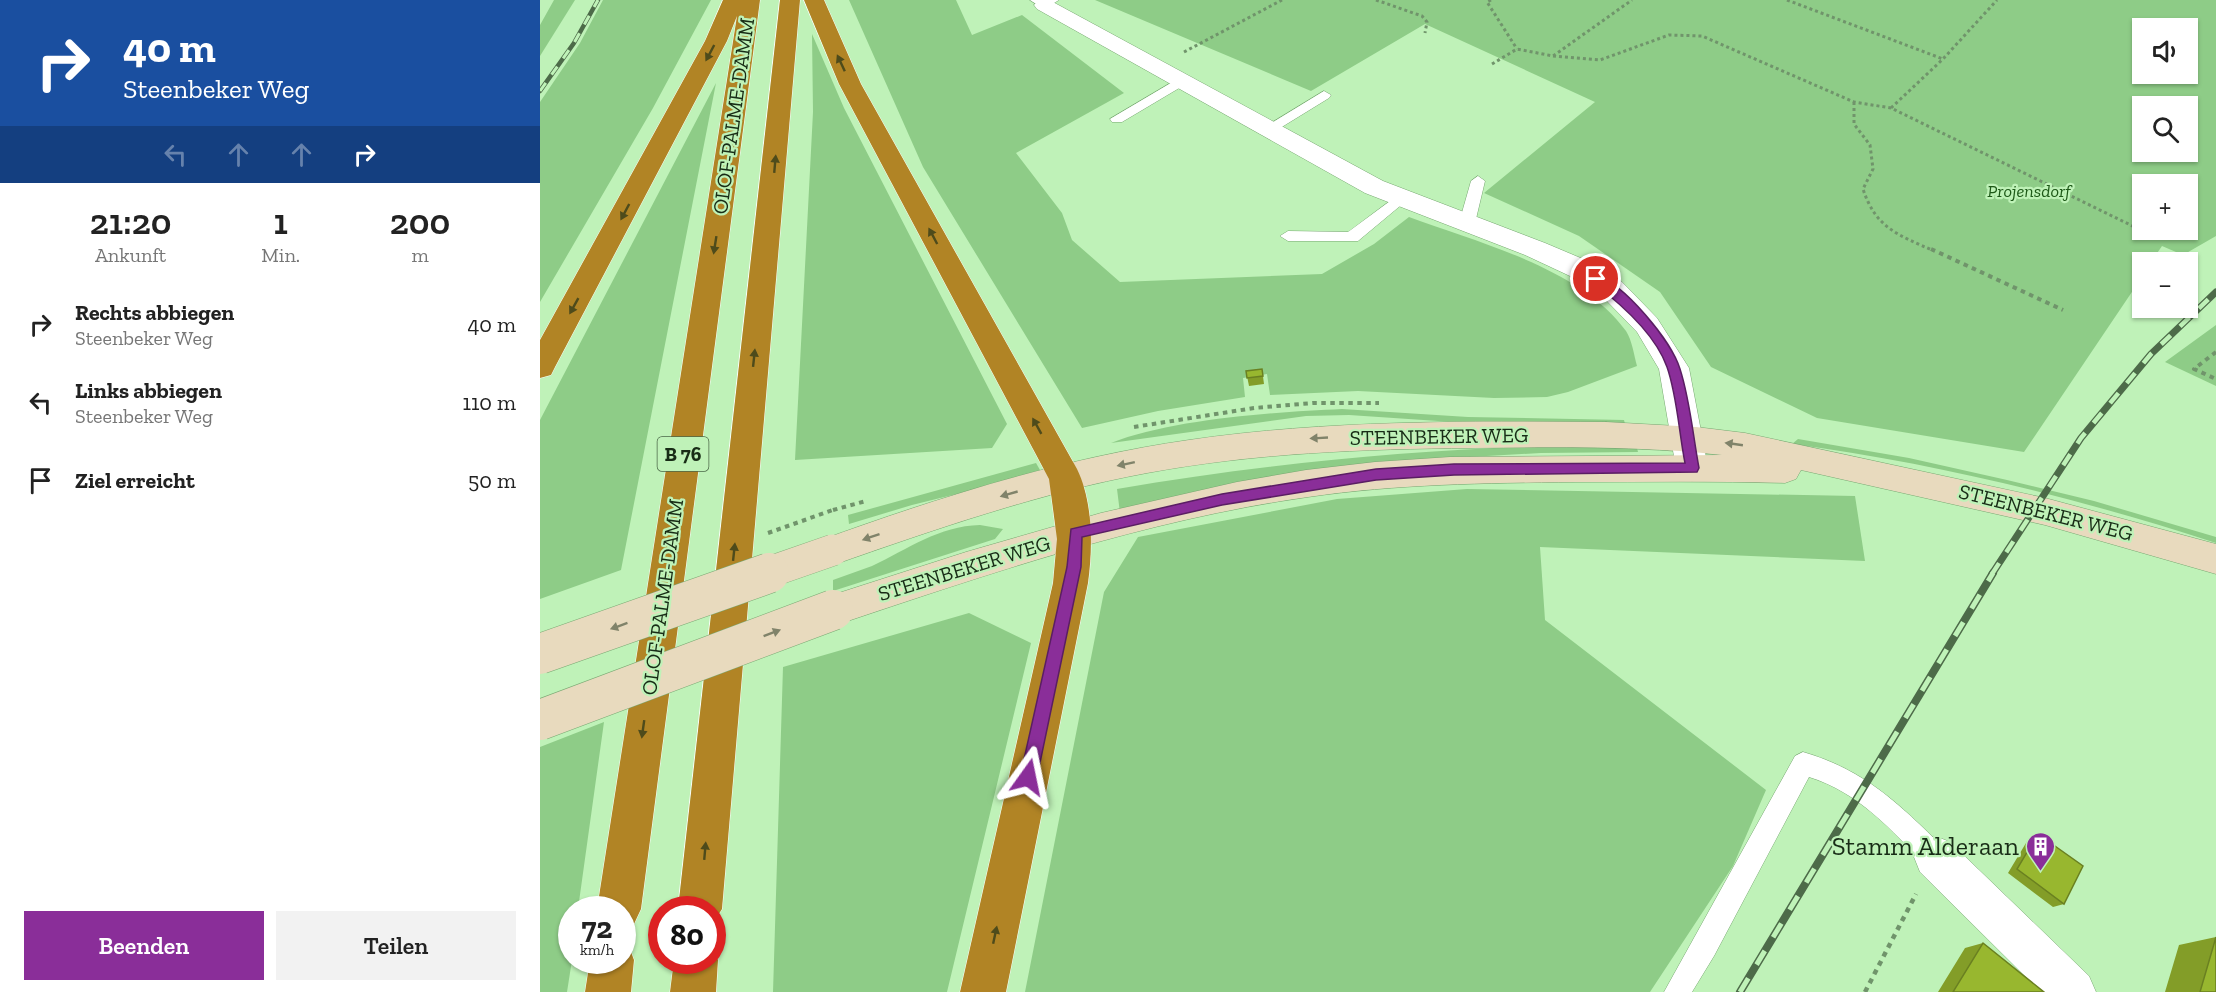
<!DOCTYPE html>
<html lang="de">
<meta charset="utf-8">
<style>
:root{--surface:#fff;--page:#f2f2f2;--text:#222;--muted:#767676;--accent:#8a2e99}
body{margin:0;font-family:"Zilla Slab",serif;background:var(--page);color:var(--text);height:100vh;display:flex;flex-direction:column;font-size:22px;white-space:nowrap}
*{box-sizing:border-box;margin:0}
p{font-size:20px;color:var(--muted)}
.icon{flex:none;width:33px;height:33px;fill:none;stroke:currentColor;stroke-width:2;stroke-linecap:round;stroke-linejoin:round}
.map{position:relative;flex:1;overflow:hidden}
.side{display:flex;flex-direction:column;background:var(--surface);width:540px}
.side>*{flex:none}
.hud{background:#1a4fa0;color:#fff;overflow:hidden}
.buttons{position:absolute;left:1592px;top:18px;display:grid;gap:12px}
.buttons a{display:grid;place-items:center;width:66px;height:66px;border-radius:0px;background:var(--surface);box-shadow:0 2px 4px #0004;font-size:30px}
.speed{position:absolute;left:18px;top:896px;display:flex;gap:12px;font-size:30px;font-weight:700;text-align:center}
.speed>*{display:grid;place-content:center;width:78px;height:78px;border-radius:50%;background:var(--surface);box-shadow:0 2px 4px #0004;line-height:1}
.speed small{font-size:15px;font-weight:400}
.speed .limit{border:9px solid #d22;background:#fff;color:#111}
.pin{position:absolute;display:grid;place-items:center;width:51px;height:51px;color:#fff;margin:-26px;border:3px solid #fff;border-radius:50%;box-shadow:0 2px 6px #0007}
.me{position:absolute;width:66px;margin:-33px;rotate:12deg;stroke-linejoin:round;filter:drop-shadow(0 0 4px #0008)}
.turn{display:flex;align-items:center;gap:21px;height:126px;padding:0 24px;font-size:27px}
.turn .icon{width:78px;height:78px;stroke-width:2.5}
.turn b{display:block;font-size:42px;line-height:51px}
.lanes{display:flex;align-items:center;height:57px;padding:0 24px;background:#0003;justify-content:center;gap:30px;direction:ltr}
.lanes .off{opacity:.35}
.eta{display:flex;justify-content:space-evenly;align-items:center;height:102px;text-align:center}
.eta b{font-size:36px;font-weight:600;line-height:42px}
.cta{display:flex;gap:12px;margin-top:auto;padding:12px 24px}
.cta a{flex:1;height:69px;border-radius:0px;background:var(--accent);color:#fff;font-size:24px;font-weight:600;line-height:69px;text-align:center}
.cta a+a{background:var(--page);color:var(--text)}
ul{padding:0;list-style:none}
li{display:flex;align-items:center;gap:18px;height:78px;padding:0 24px}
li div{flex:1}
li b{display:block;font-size:22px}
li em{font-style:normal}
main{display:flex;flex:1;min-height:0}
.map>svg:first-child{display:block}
</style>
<main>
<section class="side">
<div class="hud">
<div class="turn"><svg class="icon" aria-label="right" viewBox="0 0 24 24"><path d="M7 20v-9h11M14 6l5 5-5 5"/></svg><div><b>40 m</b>Steenbeker Weg</div></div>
<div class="lanes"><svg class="icon off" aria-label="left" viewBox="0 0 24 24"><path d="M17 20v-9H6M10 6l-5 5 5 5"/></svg><svg class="icon off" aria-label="ahead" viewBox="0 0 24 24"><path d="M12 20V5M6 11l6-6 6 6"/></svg><svg class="icon off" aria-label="ahead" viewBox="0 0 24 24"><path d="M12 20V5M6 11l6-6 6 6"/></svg><svg class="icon" aria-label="right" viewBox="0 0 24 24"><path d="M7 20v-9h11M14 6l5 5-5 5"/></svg></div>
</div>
<div class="eta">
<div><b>21:20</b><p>Ankunft</p></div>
<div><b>1</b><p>Min.</p></div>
<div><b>200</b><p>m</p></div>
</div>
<ul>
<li><svg class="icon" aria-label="right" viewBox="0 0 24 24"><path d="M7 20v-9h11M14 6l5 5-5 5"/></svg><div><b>Rechts abbiegen</b><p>Steenbeker Weg</p></div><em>40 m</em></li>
<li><svg class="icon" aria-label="left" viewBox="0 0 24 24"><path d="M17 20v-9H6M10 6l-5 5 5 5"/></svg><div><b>Links abbiegen</b><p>Steenbeker Weg</p></div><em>110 m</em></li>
<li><svg class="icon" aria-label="arrive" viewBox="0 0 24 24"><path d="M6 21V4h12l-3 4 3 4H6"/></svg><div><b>Ziel erreicht</b></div><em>50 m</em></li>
</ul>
<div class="cta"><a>Beenden</a><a>Teilen</a></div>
</section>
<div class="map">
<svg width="1676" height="992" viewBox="0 0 1676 992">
<rect width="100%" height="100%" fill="#bff2b8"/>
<!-- green -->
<path fill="#8ecc87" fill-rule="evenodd" d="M 14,0 L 35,0 L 0,56 L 0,25 Z
M 63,0 L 171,0 L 113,108 L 0,302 L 0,102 L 40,43 Z
M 309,0 L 416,0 L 432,35 L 482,15 L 584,93 L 476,153 L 522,213 L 532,240 L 580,282 L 782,274 L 834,244 L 869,217 C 939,243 1041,268 1086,331 C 1092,340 1094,355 1097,366 L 1028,392 L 1007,397 L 954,398 L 818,391 L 730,395 L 727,374 L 703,378 L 705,397 L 618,411 L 542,428 L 383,167 Z
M 555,0 L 1676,0 L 1676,236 L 1643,255 L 1622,246 L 1611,262 L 1602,262 L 1602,277 L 1484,452 L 1277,418 L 1171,367 L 1120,292 L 1039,236 L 944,193 L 1055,102 L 885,24 L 771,91 ZM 1647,28 L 1647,74 L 1602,74 L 1602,28 ZM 1602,106 L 1647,106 L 1647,152 L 1602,152 ZM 1602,184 L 1647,184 L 1647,230 L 1602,230 Z
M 272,34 L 304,108 L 467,424 L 452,448 L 255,460 L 273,112 Z
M 176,83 L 81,570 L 0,599 L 0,420 Z
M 1676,325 L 1676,386 L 1625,362 Z
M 802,409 L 928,417 L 1084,420 L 1085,424 L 913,422 L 809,415 L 766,416 L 571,443 C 632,419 736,412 802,409 Z
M 1258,439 L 1369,458 L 1467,480 L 1554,501 L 1676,537 L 1676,543 C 1538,498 1395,463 1252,444 Z
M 999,446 L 1097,448 L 1098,452 L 1001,453 L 859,461 L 580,513 L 577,489 C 718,465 857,451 999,446 Z
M 496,463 L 500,470 L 497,474 L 372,505 L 309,524 L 308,515 Z
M 927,489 L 1315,496 L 1325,561 L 1000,547 L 1005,620 L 1226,790 L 1193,866 L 1110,992 L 485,992 L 564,592 L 598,537 L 797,499 Z
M 440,525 L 463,529 L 455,539 L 293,591 L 293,580 C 306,575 319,571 332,566 C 368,549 399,526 440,525 Z
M 429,613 L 491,643 L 407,992 L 233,992 L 243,667 Z
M 64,722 L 38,909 L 32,909 L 32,960 L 27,992 L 0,992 L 0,747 Z"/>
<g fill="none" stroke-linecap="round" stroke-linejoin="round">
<defs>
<path id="lane" d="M 490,0 L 519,0 L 504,9 Z
M 641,77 L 648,81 L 646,84 L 582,122 L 572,122 L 570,119 Z
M 784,91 L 791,95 L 789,98 L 732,133 L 722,133 L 720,130 Z
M 938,176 L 945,181 L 935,223 L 927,228 L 919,223 L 931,181 Z
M 861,193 L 869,198 L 866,201 L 818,241 L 748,241 L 740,236 L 748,231 L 808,232 Z
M 1263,752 C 1325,770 1359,804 1404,848 L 1407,857 L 1404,866 L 1395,869 L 1386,866 C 1352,830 1318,792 1269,777 L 1174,956 L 1152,992 L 1124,992 L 1255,756 Z"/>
<path id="street" d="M 499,0 L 511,1 L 843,181 L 1005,243 L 1050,262 L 1082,282 L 1117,318 L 1149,368 L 1168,468 L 1163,477 L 1152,481 L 1141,477 L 1136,468 L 1119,369 L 1097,332 L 1062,296 L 1030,276 L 985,255 L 825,193 L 497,9 L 494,5 Z
M 1395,836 L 1410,842 L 1549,976 L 1556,992 L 1501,992 L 1380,872 L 1374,857 L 1380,842 Z"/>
<path id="secondary" d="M 1066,422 L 1156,427 L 1205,433 L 1505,498 L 1676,544 L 1676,574 L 1505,525 L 1261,470 L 1256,479 L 1245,483 C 1175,481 1105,482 1035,482 C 945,483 857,484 768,497 C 605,520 448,574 293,626 L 280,621 L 275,610 L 280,599 L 426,552 L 561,513 L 697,482 L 766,470 L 835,462 L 910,457 L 1182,455 C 1099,446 1016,447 932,448 C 823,449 714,453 607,473 C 499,493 396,529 293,565 L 281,560 L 276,550 L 281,540 C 400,497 523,458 649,440 C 786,420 927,421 1066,422 Z"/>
<path id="highway" d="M 183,0 L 220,0 L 101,909 L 94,924 L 82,929 L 82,909 L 57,909 L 197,16 L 187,41 L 15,367 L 11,375 L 0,378 L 0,340 L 165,41 Z
M 240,0 L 260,0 L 182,909 L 172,925 L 172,909 L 138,909 Z
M 264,0 L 284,0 L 321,84 L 537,469 C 553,502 553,547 548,583 L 466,992 L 420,992 L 513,583 L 517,539 L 509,479 L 299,84 Z
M 82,942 L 88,944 L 94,960 L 91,992 L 45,992 L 50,960 L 82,960 Z
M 172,946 L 178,960 L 176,992 L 130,992 L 134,960 L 172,960 Z"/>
</defs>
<!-- lane casing -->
<use href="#lane" stroke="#78a872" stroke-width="1"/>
<!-- street casing -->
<use href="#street" stroke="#78a872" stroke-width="1"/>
<!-- secondary casing -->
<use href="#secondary" stroke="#78a872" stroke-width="1"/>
<!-- highway casing -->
<use href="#highway" stroke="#fff" stroke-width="1"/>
<!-- path-far2 -->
<path stroke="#70946b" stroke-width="3" stroke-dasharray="3 3" stroke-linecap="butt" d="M 836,0 L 882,16 L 887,22 L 885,33
M 951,0 L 947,2 L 977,49
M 1247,0 L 1403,59
M 644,52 L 742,0
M 1013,56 L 1060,60 L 1129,35 L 1162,36 L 1314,102 L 1351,108 L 1611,235
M 952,64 L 977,49 L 1013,56 L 1092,0
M 1314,102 L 1314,124 L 1330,145 L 1333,169 L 1323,189 C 1336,229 1359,235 1394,251
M 1351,108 L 1403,59 L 1457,0"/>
<!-- path-far1 -->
<path stroke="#70946b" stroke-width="4" stroke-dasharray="4.5 4.5" stroke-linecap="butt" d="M 1391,249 L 1523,310
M 1676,352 L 1654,369 L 1676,379
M 594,427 L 714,408 L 773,403 L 839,403
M 293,510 L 326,501"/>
<!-- path -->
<path stroke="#70946b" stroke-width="4.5" stroke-dasharray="5 5" stroke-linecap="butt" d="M 1325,992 L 1376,894"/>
<!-- lane -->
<use href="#lane" fill="#fff" fill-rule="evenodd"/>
<!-- street -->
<use href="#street" fill="#fff" fill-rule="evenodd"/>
<!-- secondary -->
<use href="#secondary" fill="#e8dabe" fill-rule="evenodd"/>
<!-- highway -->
<use href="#highway" fill="#b18425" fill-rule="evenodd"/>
<defs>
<path id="rail-far2" d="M 0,91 L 34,43 L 58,0"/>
<path id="rail-far1" d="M 1452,574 L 1541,438 L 1611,354 L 1676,292"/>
<path id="rail" d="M 1200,992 L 1453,573"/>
</defs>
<!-- rail-far2 casing -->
<use href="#rail-far2" stroke="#4d6b49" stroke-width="4.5"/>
<!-- rail-far1 casing -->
<use href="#rail-far1" stroke="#4d6b49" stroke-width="7"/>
<!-- rail casing -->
<use href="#rail" stroke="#4d6b49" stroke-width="8"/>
<!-- rail-far2 -->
<use href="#rail-far2" stroke="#bff2b8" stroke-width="3" stroke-dasharray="10" stroke-linecap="butt"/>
<!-- rail-far1 -->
<use href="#rail-far1" stroke="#bff2b8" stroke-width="4.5" stroke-dasharray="13" stroke-linecap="butt"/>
<!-- rail -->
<use href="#rail" stroke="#bff2b8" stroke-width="5" stroke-dasharray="16" stroke-linecap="butt"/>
<defs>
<path id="secondary-bridge-far1" d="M 224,574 L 293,550"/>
<path id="secondary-bridge" d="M 0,654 L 229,573
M 0,720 L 293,610"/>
</defs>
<!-- secondary-bridge-far1 casing -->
<use href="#secondary-bridge-far1" stroke="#78a872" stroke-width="32" stroke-linecap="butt"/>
<!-- secondary-bridge casing -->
<use href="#secondary-bridge" stroke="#78a872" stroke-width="41" stroke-linecap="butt"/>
<!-- path-bridge -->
<path stroke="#70946b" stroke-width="4" stroke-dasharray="4.5 4.5" stroke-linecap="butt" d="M 228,533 L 293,510"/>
<!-- secondary-bridge-far1 -->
<use href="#secondary-bridge-far1" stroke="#e8dabe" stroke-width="31"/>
<!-- secondary-bridge -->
<use href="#secondary-bridge" stroke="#e8dabe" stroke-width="40"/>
</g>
<!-- wall -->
<path fill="#839d28" d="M 722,369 L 724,384 L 709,386 L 706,371 Z
M 1498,834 L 1524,904 L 1513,907 L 1468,873 L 1489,838 Z
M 1676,937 L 1676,992 L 1625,992 L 1639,945 Z
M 1443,943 L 1504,992 L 1398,992 L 1425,948 Z"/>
<!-- building -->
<path fill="#98b72f" stroke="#6a8021" stroke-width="1.5" d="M 722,369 L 723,376 L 707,378 L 706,371 Z
M 1498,834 L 1543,866 L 1524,904 L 1477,869 Z
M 1676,937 L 1676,992 L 1660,992 Z
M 1443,943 L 1504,992 L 1413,992 Z"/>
<!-- one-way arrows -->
<defs><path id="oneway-solid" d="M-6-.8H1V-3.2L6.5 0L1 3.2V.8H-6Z" transform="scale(1.5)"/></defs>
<g fill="#4e4b1b">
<use href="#oneway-solid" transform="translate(170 53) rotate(118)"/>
<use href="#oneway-solid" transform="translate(301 63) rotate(-115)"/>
<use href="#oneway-solid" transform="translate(235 164) rotate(-85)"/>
<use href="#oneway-solid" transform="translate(85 212) rotate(118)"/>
<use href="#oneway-solid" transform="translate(393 236) rotate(-118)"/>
<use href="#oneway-solid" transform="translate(175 245) rotate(99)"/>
<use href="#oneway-solid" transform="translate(34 306) rotate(119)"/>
<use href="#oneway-solid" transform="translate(214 358) rotate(-84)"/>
<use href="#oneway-solid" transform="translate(497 426) rotate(-119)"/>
<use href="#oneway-solid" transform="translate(194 552) rotate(-84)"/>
<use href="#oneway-solid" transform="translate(103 729) rotate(98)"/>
<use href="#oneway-solid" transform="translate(165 851) rotate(-85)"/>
<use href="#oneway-solid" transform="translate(455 935) rotate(-78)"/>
</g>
<g fill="#80836a">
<use href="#oneway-solid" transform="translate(779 438) rotate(177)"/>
<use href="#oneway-solid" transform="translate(1194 444) rotate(-172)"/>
<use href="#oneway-solid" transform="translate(586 464) rotate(168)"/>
<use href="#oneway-solid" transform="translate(469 494) rotate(164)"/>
<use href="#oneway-solid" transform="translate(331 537) rotate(161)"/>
<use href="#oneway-solid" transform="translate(79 626) rotate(160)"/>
<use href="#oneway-solid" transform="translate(232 633) rotate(-21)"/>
</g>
<!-- route -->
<path fill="#8a2e99" stroke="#5a1e63" stroke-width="1.5" d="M 1056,275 C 1084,284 1131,340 1140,369 C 1150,400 1153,436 1159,468 L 1157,472 L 914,475 L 836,480 L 682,505 L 542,537 L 541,567 L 497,777 L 494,783 L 488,785 L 483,783 L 480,777 L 527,567 L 531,529 L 682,494 L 836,469 L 914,464 L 1145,463 C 1139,433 1137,395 1127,367 C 1115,333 1080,303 1052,282 L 1052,276 Z"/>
<!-- icons -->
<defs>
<symbol id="building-pin" viewBox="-11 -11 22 30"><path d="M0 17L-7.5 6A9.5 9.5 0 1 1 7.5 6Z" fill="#8a2e99" stroke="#bff2b8"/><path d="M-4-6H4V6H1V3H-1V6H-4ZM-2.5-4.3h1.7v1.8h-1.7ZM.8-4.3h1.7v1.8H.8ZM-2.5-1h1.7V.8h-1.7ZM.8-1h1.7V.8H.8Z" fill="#fff"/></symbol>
</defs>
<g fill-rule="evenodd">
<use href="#building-pin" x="1484" y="830" width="33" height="45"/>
</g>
<g text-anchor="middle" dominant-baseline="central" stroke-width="4.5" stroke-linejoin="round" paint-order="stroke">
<!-- far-park labels -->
<g font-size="18" font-style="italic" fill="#1e5918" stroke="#bff2b8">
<text x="1489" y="191">Projensdorf</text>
</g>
<!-- shield labels -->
<rect fill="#bff2b8" stroke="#4a6747" stroke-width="1.5" x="117.5" y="437" width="51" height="34" rx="4.5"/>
<g font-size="20" font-weight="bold" fill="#182c16">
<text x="143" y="454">B 76</text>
</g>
<!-- street labels -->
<g font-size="21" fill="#182c16" stroke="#bff2b8">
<text transform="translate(193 116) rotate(-82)">OLOF-PALME-DAMM</text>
<text transform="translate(899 436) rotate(-1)">STEENBEKER WEG</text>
<text transform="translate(1506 512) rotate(14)">STEENBEKER WEG</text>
<text transform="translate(424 568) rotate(-17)">STEENBEKER WEG</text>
<text transform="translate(122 597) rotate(-82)">OLOF-PALME-DAMM</text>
</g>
<!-- near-poi labels -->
<g font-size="26" fill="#182c16" stroke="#bff2b8" text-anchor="end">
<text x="1479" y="846">Stamm Alderaan</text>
</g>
</g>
</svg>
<div class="buttons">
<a><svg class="icon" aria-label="sound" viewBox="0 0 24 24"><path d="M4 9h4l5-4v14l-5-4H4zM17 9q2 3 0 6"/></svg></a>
<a><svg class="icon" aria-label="search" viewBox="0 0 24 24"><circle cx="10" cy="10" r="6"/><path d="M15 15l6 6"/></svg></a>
<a>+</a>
<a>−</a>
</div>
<div class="speed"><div>72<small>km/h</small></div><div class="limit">80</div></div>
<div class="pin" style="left:1056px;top:279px;background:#d93025"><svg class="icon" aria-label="arrive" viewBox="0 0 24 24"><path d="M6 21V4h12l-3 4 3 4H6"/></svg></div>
<svg class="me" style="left:488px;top:777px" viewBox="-20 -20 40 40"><path d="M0-17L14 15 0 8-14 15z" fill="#8a2e99" stroke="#fff" stroke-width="4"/></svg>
</div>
</main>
